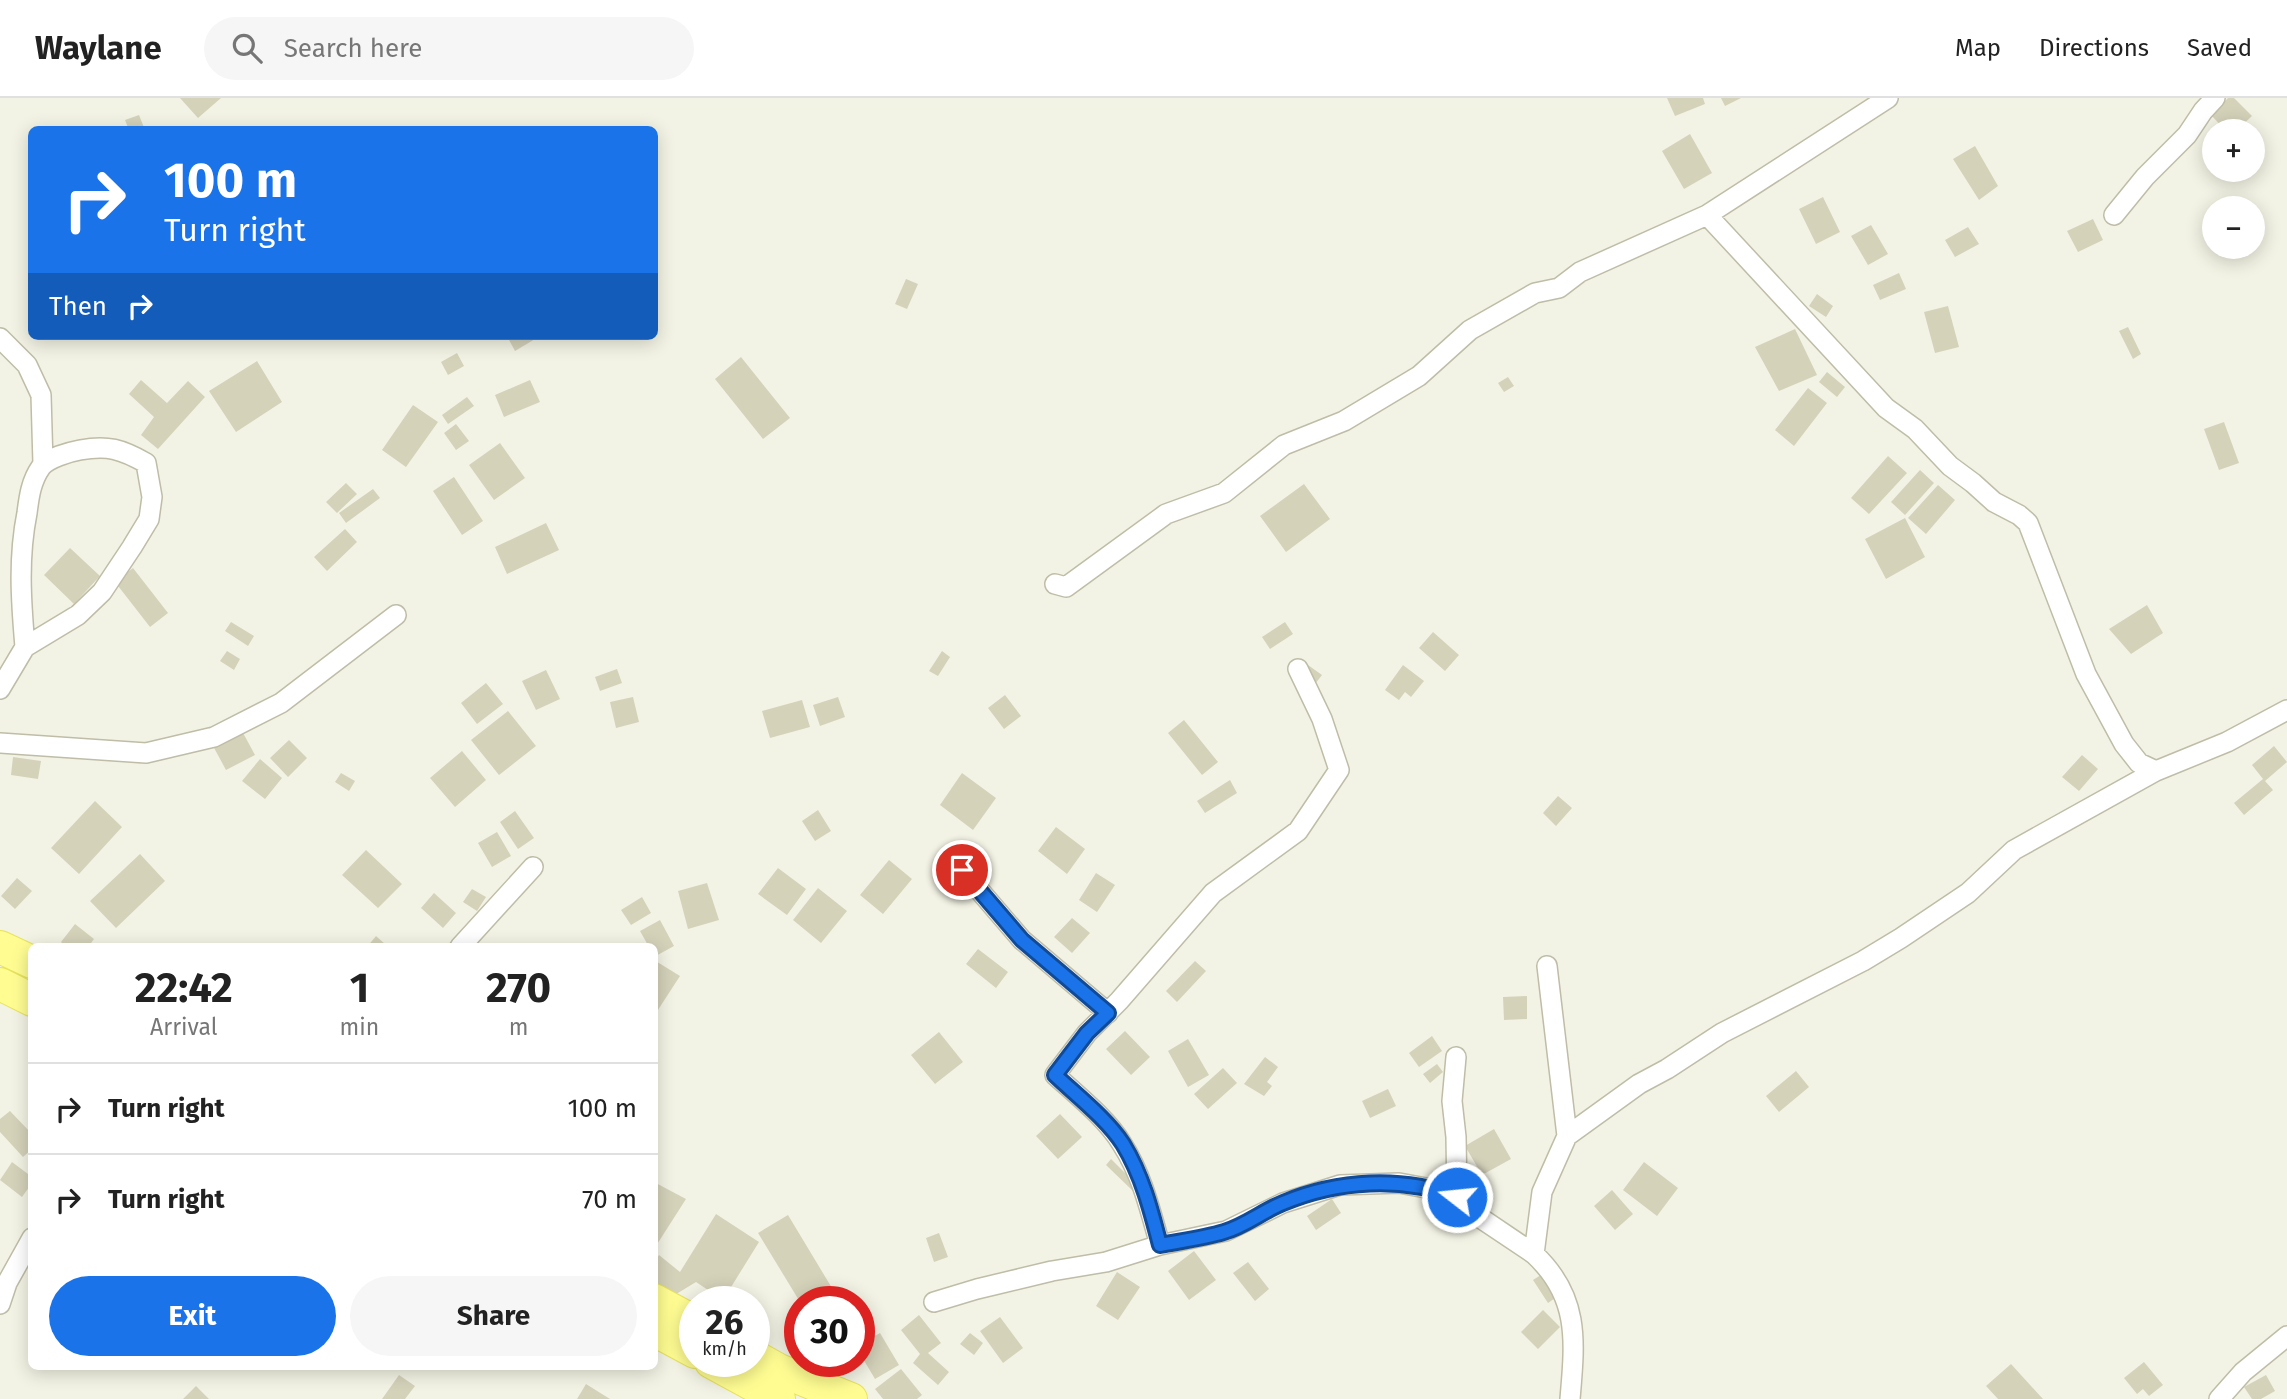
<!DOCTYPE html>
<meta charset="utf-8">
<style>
:root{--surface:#fff;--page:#f6f6f6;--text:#222;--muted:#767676;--line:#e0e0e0;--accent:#1a73e8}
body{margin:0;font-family:"Fira Sans",sans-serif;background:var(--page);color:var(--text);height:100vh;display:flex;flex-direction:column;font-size:26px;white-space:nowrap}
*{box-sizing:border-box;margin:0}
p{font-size:23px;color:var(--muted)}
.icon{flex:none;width:38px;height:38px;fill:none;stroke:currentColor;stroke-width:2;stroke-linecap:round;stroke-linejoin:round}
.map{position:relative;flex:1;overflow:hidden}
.side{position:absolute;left:28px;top:845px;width:630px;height:427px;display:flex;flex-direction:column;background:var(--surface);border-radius:10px;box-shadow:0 4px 18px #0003}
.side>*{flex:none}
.banner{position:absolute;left:28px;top:28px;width:630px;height:214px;border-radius:10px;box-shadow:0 4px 18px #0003;background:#1a73e8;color:#fff;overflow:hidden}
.tools{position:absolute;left:2202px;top:21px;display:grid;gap:14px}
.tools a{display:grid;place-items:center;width:63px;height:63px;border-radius:50%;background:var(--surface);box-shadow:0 4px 18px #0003;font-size:35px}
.speed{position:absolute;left:679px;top:1188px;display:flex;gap:14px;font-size:35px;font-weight:700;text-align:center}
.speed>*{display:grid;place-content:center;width:91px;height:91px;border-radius:50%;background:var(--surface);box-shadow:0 4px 18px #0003;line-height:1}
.speed small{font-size:18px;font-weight:400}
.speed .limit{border:10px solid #d22;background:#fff;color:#111}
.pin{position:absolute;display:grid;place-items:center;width:60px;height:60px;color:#fff;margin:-30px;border:4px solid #fff;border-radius:50%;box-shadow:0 2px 7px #0007}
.me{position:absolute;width:77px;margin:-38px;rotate:286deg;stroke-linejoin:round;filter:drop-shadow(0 0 5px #0008)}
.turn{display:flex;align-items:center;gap:24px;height:147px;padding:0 21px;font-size:32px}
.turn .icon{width:91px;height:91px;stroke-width:2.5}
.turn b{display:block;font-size:49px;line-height:60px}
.then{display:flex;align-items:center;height:66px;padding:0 21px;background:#0003;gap:14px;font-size:26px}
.eta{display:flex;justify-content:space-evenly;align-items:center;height:119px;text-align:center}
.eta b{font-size:42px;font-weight:700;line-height:49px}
.cta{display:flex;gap:14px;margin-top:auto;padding:14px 21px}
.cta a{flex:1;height:80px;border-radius:42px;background:var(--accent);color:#fff;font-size:28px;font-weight:700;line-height:80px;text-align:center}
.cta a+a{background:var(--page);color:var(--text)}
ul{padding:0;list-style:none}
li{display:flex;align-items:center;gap:21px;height:91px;padding:0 21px;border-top:2px solid var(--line)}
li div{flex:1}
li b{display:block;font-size:26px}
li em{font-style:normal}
header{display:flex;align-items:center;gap:42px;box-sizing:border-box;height:98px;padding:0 35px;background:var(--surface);border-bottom:2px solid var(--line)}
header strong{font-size:33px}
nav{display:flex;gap:38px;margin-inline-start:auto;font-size:24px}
.search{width:490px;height:63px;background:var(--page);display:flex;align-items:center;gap:18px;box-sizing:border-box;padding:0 24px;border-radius:38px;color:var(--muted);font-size:26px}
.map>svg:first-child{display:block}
</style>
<header>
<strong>Waylane</strong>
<div class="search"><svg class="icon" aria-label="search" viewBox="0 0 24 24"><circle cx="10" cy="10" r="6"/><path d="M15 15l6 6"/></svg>Search here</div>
<nav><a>Map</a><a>Directions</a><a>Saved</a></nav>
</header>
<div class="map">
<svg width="2287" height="1301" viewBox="0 0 2287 1301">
<rect width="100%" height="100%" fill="#f3f3e5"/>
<!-- building -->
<path fill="#d5d2ba" d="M 180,0 L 221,0 L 198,20 Z
M 1667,0 L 1703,0 L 1705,6 L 1675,18 Z
M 1721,0 L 1741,0 L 1725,8 Z
M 2228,0 L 2234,0 L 2252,18 L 2236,33 L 2226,33 L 2211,17 Z
M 139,17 L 145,32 L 129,32 L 125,22 Z
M 1690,36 L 1712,75 L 1684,91 L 1662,53 Z
M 1975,48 L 1998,88 L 1979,102 L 1953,61 Z
M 1823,99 L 1840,134 L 1816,146 L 1799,111 Z
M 2093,121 L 2103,142 L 2078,154 L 2067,133 Z
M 1871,127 L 1888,156 L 1868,167 L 1851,138 Z
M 1968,129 L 1979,146 L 1955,159 L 1945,142 Z
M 1899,175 L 1906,191 L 1880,202 L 1873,187 Z
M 906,181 L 918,186 L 907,211 L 895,206 Z
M 1817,196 L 1833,208 L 1826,219 L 1809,208 Z
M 1948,208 L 1959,249 L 1935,255 L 1924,214 Z
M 2128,229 L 2141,256 L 2133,261 L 2119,233 Z
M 1795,231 L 1817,277 L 1779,293 L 1755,249 Z
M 507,238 L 533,238 L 535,241 L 515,253 Z
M 457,255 L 464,268 L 448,277 L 441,264 Z
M 741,259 L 790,320 L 763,341 L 715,281 Z
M 257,263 L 282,304 L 236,334 L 209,293 Z
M 1827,274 L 1845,289 L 1837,299 L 1819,284 Z
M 1508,279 L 1514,288 L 1504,294 L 1498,285 Z
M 141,282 L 167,305 L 188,283 L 205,299 L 158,351 L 141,337 L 154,319 L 129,296 Z
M 530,282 L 540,304 L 504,319 L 495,297 Z
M 1808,290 L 1827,305 L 1794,348 L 1775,332 Z
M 467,299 L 474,308 L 448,326 L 442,317 Z
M 413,307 L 438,324 L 406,369 L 382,352 Z
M 2224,324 L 2239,365 L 2219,372 L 2204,331 Z
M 456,326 L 469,343 L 456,352 L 444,335 Z
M 500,345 L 525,380 L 494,402 L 469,367 Z
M 1888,358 L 1907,375 L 1869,416 L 1851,400 Z
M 1920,372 L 1934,385 L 1905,417 L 1891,404 Z
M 454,379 L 483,423 L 462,437 L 433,393 Z
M 346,385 L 357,396 L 337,415 L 326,404 Z
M 1304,386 L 1330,421 L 1286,454 L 1260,418 Z
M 1938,387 L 1955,402 L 1926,436 L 1908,420 Z
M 373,391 L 380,400 L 346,425 L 339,415 Z
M 1905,420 L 1925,459 L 1886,481 L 1865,441 Z
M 546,425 L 559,452 L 507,476 L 495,449 Z
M 345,431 L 357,444 L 327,473 L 314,459 Z
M 70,450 L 100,478 L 74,506 L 44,477 Z
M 133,470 L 168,515 L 150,529 L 115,484 Z
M 2147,507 L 2163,535 L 2131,556 L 2109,531 Z
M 231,524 L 254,538 L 248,548 L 225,533 Z
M 1285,524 L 1293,536 L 1270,551 L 1262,539 Z
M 1433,534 L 1459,557 L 1445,573 L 1419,550 Z
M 227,553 L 240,561 L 234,572 L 220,563 Z
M 942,553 L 950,559 L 938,578 L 929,573 Z
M 1301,562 L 1322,577 L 1312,590 L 1291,575 Z
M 1403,567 L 1424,583 L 1411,599 L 1405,594 L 1399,602 L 1385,592 Z
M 617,571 L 622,585 L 600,593 L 595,579 Z
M 546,572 L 560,601 L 536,612 L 522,583 Z
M 486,585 L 503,606 L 477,626 L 461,605 Z
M 1005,597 L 1021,618 L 1004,631 L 988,610 Z
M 633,599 L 639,624 L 616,630 L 610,604 Z
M 838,599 L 845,619 L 820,628 L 813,607 Z
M 802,602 L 810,629 L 770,640 L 762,613 Z
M 508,613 L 536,648 L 499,677 L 471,642 Z
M 1184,622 L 1218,664 L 1202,677 L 1168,635 Z
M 242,633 L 255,657 L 226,672 L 213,648 Z
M 289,642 L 307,660 L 288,679 L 270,660 Z
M 2274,648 L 2287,664 L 2265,683 L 2273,692 L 2244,717 L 2234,705 L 2263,681 L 2252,667 Z
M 462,653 L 486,682 L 455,709 L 430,680 Z
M 2082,657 L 2098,671 L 2079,693 L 2062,679 Z
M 13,659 L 41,663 L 38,681 L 11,677 Z
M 260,661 L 282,680 L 265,701 L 242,683 Z
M 341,675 L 355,683 L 349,693 L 335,684 Z
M 962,675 L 996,700 L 973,732 L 940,707 Z
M 1230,682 L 1237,695 L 1205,715 L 1197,703 Z
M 1558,698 L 1572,710 L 1556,728 L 1543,715 Z
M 95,703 L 122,729 L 79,776 L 51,750 Z
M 818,712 L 831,733 L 815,743 L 802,723 Z
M 515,713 L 534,740 L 518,751 L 500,724 Z
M 1056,729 L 1085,751 L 1067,776 L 1038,753 Z
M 497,734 L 511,758 L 492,769 L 478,745 Z
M 366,752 L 402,786 L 378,810 L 342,777 Z
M 140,756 L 165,783 L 116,830 L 90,803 Z
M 889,762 L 912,781 L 883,816 L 860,797 Z
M 778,770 L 806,791 L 787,817 L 758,796 Z
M 1096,775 L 1115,787 L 1097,814 L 1079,802 Z
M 17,780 L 32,793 L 15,811 L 1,798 Z
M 707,785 L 719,822 L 688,831 L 678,793 Z
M 818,790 L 847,813 L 821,845 L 793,822 Z
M 472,791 L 486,799 L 477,813 L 463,804 Z
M 434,795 L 456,815 L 443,830 L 421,810 Z
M 642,799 L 651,815 L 631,827 L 621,812 Z
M 1072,820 L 1090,835 L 1072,855 L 1054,839 Z
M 660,822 L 674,848 L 654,859 L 654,849 L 649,849 L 640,833 Z
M 75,826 L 94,841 L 88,849 L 66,849 L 61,844 Z
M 376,838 L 385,846 L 383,849 L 367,849 Z
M 978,851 L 1008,874 L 996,890 L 966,866 Z
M 654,862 L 680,878 L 654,918 Z
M 1195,863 L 1206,873 L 1177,904 L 1166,893 Z
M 1527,898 L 1527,921 L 1504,922 L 1503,899 Z
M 1125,933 L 1150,959 L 1131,977 L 1106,951 Z
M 939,934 L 963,964 L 935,986 L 911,957 Z
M 1432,938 L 1442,953 L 1419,969 L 1409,955 Z
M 1188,941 L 1209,977 L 1188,989 L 1168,953 Z
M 1265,959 L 1278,969 L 1267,984 L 1272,988 L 1264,998 L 1244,986 Z
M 1437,966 L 1443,974 L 1430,985 L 1423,976 Z
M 1223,970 L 1237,985 L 1208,1011 L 1194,996 Z
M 1796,973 L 1809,989 L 1779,1014 L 1766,998 Z
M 1388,991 L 1396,1008 L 1370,1020 L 1362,1003 Z
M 10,1013 L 32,1036 L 32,1051 L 23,1059 L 0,1034 L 0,1021 Z
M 1060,1016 L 1082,1039 L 1058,1061 L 1036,1038 Z
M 1494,1031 L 1511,1061 L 1482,1077 L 1465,1048 Z
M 1111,1061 L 1139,1089 L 1134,1094 L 1106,1067 Z
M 12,1064 L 32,1079 L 32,1085 L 22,1099 L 0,1082 Z
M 1644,1064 L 1678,1090 L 1657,1118 L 1623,1092 Z
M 654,1084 L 686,1101 L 654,1151 Z
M 1612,1092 L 1633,1116 L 1615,1132 L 1594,1108 Z
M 1332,1101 L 1341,1115 L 1316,1132 L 1307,1118 Z
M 716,1116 L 759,1144 L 723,1202 L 696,1184 L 673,1198 L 654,1186 L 654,1165 L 659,1157 L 680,1174 Z
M 788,1117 L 838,1200 L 831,1204 L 800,1204 L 758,1135 Z
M 939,1135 L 948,1159 L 934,1164 L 926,1140 Z
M 1194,1153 L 1216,1182 L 1189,1202 L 1168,1173 Z
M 1248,1164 L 1269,1191 L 1255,1203 L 1233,1175 Z
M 1117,1174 L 1140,1189 L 1118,1222 L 1096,1208 Z
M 1544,1175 L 1558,1198 L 1548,1205 L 1533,1182 Z
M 1543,1212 L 1560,1229 L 1538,1251 L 1521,1234 Z
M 919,1217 L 941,1245 L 928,1255 L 949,1274 L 938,1287 L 913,1265 L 920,1256 L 901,1232 Z
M 1000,1219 L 1023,1250 L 1003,1265 L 980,1233 Z
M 880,1235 L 899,1267 L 875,1281 L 859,1254 L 859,1247 Z
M 970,1235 L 983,1245 L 974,1257 L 960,1246 Z
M 2144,1264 L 2163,1287 L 2149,1298 L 2143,1291 L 2137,1296 L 2124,1280 Z
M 2011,1266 L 2043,1301 L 1998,1301 L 1986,1288 Z
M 901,1271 L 922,1297 L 917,1301 L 883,1301 L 875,1291 Z
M 399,1277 L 415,1288 L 405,1301 L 382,1301 Z
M 2266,1277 L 2275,1293 L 2261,1301 L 2252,1301 L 2244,1289 Z
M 586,1286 L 610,1301 L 577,1301 Z
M 196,1288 L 209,1301 L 183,1301 Z"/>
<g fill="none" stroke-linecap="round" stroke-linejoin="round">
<defs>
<path id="street" d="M 1707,117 L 1886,310 L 1915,331 L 1950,368 L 1973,385 L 1994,404 L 2019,417 L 2028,425 L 2086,576 L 2124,646 L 2139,665 L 2156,673 L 2227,644 L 2287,612
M 2114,117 L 2145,79 L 2187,37 L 2203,13 L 2215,0
M 0,240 L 27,267 L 41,297 L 43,366
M 1055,486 L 1066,489 L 1166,416 L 1224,395 L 1284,347 L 1344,323 L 1419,278 L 1470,232 L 1535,195 L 1559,190 L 1580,174 L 1707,117 L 1888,0
M 0,591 L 25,549 L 78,517 L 102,494 L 132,449 L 149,421 L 152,399 L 146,365 C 121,351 108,347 80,352 C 69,354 48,360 41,369 C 31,383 29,399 27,415 C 18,460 21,503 25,549
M 0,645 L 146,655 L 214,639 L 281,605 L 396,517
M 962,772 L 1022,842 L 1108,915
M 460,849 L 533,769
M 1547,868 L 1567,1038
M 1456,959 L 1452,1003 L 1456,1039 L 1457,1099
M 1160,1147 C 1150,1112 1142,1077 1122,1046 C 1107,1021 1077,997 1055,977 L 1087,935 L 1119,903 L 1213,795 L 1298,733 L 1339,672 L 1322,621 L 1298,571
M 934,1204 L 977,1191 L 1052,1173 L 1106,1164 L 1160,1147 L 1226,1133 L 1283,1105 L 1340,1087 L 1399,1085 L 1437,1092 L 1457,1099 L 1482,1121 L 1534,1156
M 0,1206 L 7,1185 L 32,1140
M 1570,1301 C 1575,1243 1580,1199 1534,1156 L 1542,1094 L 1567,1038 L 1639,986 L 1667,971 L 1722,935 L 1863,863 L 1901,840 L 1968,795 L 2014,752 L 2156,673
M 2219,1301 L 2243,1274 L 2287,1238"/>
<path id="primary" d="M 0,849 L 32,864
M 0,886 L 32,902
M 654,1202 L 695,1224
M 654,1232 L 695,1254
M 754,1258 L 779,1272 L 851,1301
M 711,1264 L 779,1301"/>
</defs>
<!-- street casing -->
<use href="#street" stroke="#bfbda7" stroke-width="22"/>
<!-- primary casing -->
<use href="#primary" stroke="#e8e35e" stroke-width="34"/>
<!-- street -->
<use href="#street" stroke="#fff" stroke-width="19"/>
<!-- primary -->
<use href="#primary" stroke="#fffd92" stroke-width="32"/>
</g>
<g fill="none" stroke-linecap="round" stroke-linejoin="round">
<defs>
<path id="route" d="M 962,772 L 1022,842 L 1108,915 L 1087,935 L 1055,977 C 1076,997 1107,1021 1123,1046 C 1142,1077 1151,1112 1160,1147 C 1181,1143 1204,1140 1224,1134 C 1245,1128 1263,1113 1283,1105 C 1338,1082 1401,1078 1457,1099"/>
</defs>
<!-- route casing -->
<use href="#route" stroke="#114b97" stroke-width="18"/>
<!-- route -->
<use href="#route" stroke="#1a73e8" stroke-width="12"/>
</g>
</svg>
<div class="tools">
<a>+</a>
<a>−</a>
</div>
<div class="speed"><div>26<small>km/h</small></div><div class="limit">30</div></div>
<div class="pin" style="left:962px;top:772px;background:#d93025"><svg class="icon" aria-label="arrive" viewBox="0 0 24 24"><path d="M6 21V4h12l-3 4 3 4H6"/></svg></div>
<svg class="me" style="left:1457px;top:1099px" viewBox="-20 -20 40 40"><circle r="17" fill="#1a73e8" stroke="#fff" stroke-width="3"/><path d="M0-11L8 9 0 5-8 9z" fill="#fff"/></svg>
<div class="banner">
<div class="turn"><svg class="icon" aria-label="right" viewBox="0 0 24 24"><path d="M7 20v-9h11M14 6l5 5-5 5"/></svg><div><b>100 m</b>Turn right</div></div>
<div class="then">Then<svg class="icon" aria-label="right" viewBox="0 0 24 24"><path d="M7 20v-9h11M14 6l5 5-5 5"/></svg></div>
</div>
<section class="side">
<div class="eta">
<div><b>22:42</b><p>Arrival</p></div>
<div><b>1</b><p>min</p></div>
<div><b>270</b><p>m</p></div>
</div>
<ul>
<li><svg class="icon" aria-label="right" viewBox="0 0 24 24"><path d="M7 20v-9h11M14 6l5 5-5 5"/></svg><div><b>Turn right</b></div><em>100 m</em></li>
<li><svg class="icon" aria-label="right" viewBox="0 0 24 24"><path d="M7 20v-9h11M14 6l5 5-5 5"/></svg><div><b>Turn right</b></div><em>70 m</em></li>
</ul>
<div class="cta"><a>Exit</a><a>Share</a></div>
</section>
</div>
